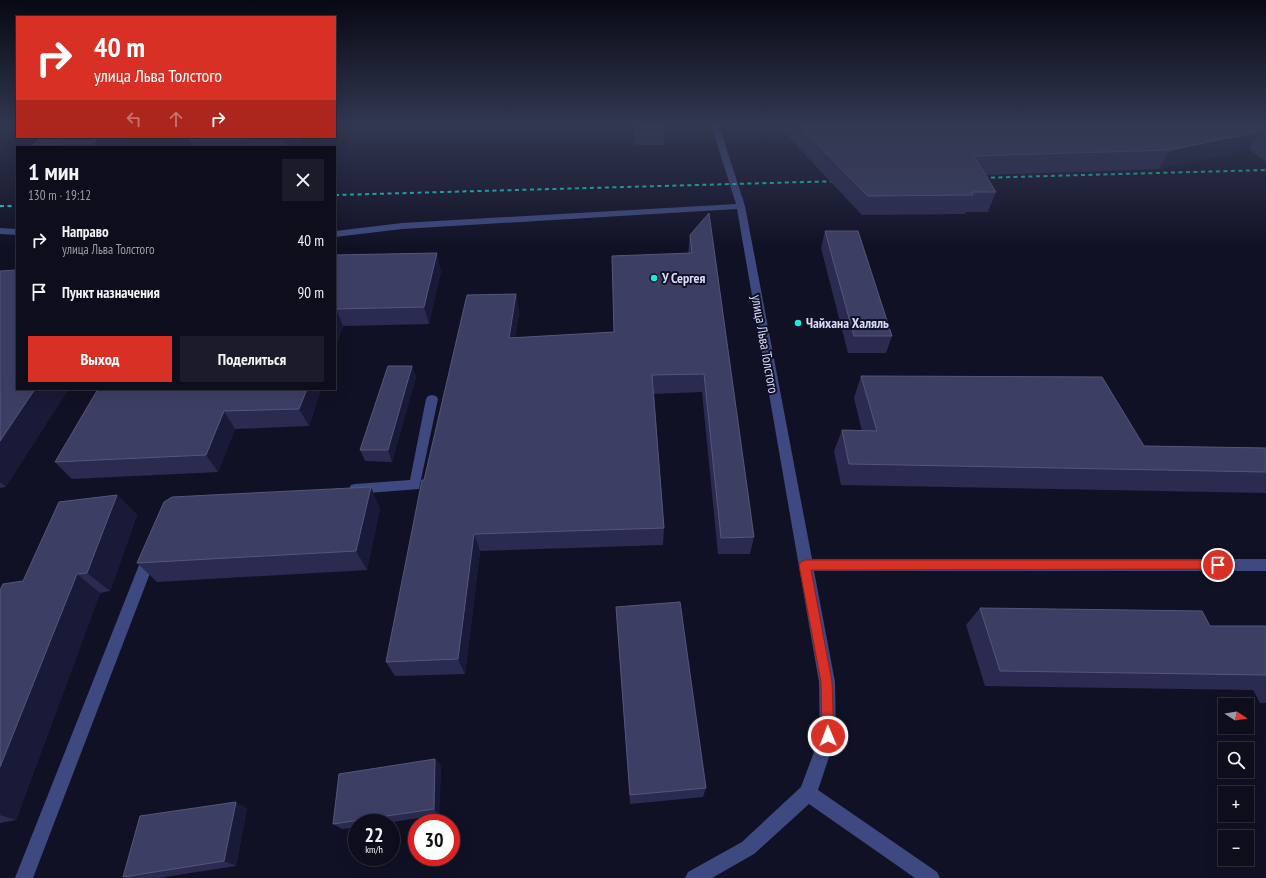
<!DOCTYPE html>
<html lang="ru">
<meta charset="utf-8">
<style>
:root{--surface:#0d0d1c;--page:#1b1b29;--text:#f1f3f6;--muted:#9a9ca3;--line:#2d2d3b;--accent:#d93025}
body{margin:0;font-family:"PT Sans Narrow",sans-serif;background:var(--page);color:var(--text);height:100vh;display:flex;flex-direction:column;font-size:15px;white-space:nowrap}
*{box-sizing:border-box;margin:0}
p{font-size:13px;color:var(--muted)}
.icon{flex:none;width:22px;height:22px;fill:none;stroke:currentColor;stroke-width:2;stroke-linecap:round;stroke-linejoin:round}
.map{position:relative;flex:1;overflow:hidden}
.drawer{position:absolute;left:16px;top:146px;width:320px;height:244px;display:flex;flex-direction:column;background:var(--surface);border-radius:0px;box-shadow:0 4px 16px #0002,0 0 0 1px var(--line)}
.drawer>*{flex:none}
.top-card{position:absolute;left:16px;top:16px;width:320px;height:122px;border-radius:0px;box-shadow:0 4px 16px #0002,0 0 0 1px var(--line);background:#d93025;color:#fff;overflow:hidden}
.needle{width:26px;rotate:102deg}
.controls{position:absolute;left:1218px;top:698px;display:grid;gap:8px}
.controls a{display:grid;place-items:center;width:36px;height:36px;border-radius:0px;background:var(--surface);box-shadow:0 4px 16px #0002,0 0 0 1px var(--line);font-size:20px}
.speed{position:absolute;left:348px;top:814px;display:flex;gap:8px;font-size:20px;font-weight:700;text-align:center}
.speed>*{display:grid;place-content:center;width:52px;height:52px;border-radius:50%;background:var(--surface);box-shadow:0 4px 16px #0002,0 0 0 1px var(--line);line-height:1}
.speed small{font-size:10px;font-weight:400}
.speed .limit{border:6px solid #d22;background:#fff;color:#111}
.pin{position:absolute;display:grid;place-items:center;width:34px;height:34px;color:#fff;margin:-17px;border:2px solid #fff;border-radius:50%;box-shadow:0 1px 4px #0007}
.me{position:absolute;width:44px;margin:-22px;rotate:359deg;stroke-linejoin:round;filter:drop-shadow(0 0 3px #0008)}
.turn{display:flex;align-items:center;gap:14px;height:84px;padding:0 12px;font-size:18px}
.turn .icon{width:52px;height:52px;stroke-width:2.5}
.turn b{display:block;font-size:28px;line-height:34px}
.lanes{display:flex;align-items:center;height:38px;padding:0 12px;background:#0003;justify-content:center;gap:20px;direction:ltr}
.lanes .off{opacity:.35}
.round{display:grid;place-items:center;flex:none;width:42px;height:42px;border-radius:0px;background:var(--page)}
.overview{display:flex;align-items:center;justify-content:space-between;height:68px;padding:0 12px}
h1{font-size:24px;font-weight:600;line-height:30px}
.cta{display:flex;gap:8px;margin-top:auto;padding:8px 12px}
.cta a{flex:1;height:46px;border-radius:0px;background:var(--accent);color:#fff;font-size:16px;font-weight:600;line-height:46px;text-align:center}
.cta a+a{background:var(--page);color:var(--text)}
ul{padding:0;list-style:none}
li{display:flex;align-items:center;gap:12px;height:52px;padding:0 12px}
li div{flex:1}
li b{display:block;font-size:15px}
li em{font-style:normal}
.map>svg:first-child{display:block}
</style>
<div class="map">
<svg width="1266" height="878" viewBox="0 0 1266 878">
<rect width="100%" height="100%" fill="#111125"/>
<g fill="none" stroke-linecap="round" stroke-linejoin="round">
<!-- minor -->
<path fill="#3f4981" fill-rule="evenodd" d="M 711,125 L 719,125 L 745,206 L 812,559 L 1266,559 L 1266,571 L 814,571 L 835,682 L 836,736 L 818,790 L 937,872 L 940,878 L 915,878 L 809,804 L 754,854 L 712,878 L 685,878 L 688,872 L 742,842 L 801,787 L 820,736 L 819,682 L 737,209 L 402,229 L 335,237 L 335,231 L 402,223 L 736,204 Z
M 0,228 L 17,229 L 17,235 L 0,234 Z
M 432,395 L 436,396 L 438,399 L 419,489 L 355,494 L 351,493 L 349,489 L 351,485 L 355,484 L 410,480 L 426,399 L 428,396 Z
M 150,549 L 155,551 L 157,555 L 33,878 L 15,878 L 143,555 L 145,551 Z"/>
<!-- rail -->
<path stroke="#10efdb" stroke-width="2" stroke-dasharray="4 3.5" stroke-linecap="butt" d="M 976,178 L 1266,170
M 335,195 L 842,181
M 0,206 L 17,206"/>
</g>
<!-- wall -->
<path fill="#2b2b52" d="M 635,125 L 664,134 L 664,145 L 635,145 Z
M 777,125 L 1266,125 L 1266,162 L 1249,149 L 1159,169 L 985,175 L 996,192 L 988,212 L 966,212 L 965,214 L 862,215 Z
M 191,137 L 302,137 L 297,147 L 192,147 L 189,140 Z
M 126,140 L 120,147 L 35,147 L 33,145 Z
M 825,231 L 892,336 L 886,353 L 848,353 L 821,248 Z
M 690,235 L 754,537 L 750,554 L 718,554 L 702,392 L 654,394 L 664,528 L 663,545 L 480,551 L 465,674 L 395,676 L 386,662 L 424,480 L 516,294 L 519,313 L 515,338 L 614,332 L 688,253 Z
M 335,255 L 441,271 L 429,324 L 343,326 L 335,349 Z
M 0,271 L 6,487 L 0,488 Z
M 412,366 L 416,377 L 392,462 L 365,461 L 360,450 Z
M 861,376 L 1144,446 L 1266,448 L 1266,493 L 841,485 L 834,451 L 842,430 L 862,431 L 854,398 Z
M 98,389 L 321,389 L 309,426 L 235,429 L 218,472 L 72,479 L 55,462 Z
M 117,495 L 137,515 L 110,591 L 100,593 L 16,820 L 0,823 L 0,590 L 23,581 Z
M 380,508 L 367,570 L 157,582 L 137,563 Z
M 616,607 L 706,788 L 703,797 L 630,804 Z
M 980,608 L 1210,626 L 1266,626 L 1266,703 L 1260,703 L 1253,690 L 985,686 L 966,625 Z
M 435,759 L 441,766 L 439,815 L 385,823 L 357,823 L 357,827 L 342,829 L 333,824 Z
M 247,808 L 236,866 L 158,878 L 127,878 L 123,877 Z"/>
<!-- shaded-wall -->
<path fill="#191938" d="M 1262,131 L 1249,149 L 1159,169 L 1170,150 Z
M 99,137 L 124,137 L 126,140 L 120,147 L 96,147 L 94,143 Z
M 283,137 L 302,137 L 297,147 L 286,147 L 283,138 Z
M 437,253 L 441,271 L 429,324 L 424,307 Z
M 516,294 L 519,313 L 512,357 L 509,338 Z
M 336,309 L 343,326 L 335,349 L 335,311 Z
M 412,366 L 416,377 L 392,462 L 388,450 Z
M 35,389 L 69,389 L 6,487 L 0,482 L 0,441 Z
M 307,389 L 321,389 L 309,426 L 299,409 Z
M 224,411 L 235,429 L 218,472 L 206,455 Z
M 371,487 L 380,508 L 367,570 L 356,551 Z
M 117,495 L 137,515 L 110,591 L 87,573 Z
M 474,534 L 480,551 L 465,674 L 458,659 Z
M 77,574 L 100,593 L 16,820 L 0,815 L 0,767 Z
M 435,759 L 441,766 L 439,815 L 434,809 Z
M 236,802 L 247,808 L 236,866 L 224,861 Z"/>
<!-- building -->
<path fill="#3d3e64" stroke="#56567c" d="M 635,125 L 664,125 L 664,134 L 635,134 Z
M 798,125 L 1266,125 L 1266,134 L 1262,131 L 1170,150 L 974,156 L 996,192 L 972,192 L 973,195 L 868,196 Z
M 41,137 L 99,137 L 94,143 L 33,145 Z
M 191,137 L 283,137 L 283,138 L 189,140 Z
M 709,213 L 754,537 L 721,538 L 704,374 L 652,375 L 664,528 L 474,534 L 458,659 L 386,662 L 422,480 L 424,480 L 467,295 L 516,294 L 509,338 L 614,332 L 612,256 L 692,253 L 690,235 Z
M 825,231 L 858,231 L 892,336 L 854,336 Z
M 437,253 L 424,307 L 336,309 L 335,311 L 335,255 Z
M 17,270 L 17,389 L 35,389 L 0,441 L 0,271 Z
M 388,366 L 412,366 L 388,450 L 360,450 Z
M 861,376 L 1102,377 L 1144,446 L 1266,448 L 1266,472 L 849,464 L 842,430 L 877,431 Z
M 98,389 L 307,389 L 299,409 L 224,411 L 206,455 L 55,462 Z
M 371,487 L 356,551 L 137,563 L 164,502 L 172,497 Z
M 117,495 L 87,573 L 77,574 L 0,767 L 0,590 L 3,584 L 23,581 L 59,502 Z
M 680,602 L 706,788 L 630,795 L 616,607 Z
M 980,608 L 1202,611 L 1210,626 L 1266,626 L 1266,675 L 1000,671 Z
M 435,759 L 434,809 L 333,824 L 339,774 Z
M 236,802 L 224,861 L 123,877 L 140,816 Z"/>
<!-- sky -->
<linearGradient id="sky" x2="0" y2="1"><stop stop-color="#090914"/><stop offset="0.5" stop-color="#323851"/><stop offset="1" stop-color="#323851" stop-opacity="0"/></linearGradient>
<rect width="1266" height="248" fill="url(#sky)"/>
<!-- route -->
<path fill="#d93025" stroke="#8d1f18" d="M 805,560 L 1218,560 L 1222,561 L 1224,565 L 1222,568 L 1218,569 L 811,570 L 832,682 L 834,736 L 832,740 L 828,742 L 823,740 L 822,736 L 821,682 L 799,565 L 801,562 Z"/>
<!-- markers -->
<g fill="#10efdb" stroke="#111125" stroke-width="1.5">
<circle cx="654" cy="278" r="4"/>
<circle cx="798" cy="323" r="4"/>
</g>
<g text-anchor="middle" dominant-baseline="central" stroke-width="4" stroke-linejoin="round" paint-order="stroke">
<!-- poi labels -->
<g font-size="14" font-weight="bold" fill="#d7dafc" stroke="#111125" text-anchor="start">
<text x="662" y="278">У Сергея</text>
<text x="806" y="323">Чайхана Халяль</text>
</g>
<!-- street labels -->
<g font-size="14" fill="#d7dafc" stroke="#111125">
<text transform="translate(765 344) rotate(80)">улица Льва Толстого</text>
</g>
</g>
</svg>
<div class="controls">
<a><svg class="needle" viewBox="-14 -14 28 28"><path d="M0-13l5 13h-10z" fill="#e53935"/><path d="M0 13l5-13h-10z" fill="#9a9ca3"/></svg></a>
<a><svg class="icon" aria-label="search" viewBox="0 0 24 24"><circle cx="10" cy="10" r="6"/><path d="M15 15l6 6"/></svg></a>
<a>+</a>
<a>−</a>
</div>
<div class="speed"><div>22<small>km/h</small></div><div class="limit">30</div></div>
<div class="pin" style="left:1218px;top:565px;background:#d93025"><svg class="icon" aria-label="arrive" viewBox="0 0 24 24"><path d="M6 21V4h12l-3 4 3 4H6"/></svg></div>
<svg class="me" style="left:828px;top:736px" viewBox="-20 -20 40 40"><circle r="17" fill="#d93025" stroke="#fff" stroke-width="3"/><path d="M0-11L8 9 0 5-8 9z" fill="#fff"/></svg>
<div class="top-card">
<div class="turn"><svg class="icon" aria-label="right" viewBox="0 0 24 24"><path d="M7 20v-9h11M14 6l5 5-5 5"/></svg><div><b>40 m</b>улица Льва Толстого</div></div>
<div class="lanes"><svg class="icon off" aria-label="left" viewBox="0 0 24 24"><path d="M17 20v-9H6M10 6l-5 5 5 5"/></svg><svg class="icon off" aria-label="ahead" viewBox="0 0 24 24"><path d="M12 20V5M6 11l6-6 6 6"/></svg><svg class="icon" aria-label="right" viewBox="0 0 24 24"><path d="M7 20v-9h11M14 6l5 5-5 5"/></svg></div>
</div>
<section class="drawer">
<div class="overview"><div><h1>1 мин</h1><p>130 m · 19:12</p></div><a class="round"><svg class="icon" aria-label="close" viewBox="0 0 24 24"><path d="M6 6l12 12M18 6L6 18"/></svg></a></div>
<ul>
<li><svg class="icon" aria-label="right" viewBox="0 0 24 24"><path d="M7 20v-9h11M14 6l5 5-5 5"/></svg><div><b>Направо</b><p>улица Льва Толстого</p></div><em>40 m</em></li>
<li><svg class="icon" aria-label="arrive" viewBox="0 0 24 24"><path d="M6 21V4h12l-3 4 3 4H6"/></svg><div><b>Пункт назначения</b></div><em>90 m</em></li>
</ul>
<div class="cta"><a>Выход</a><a>Поделиться</a></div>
</section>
</div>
